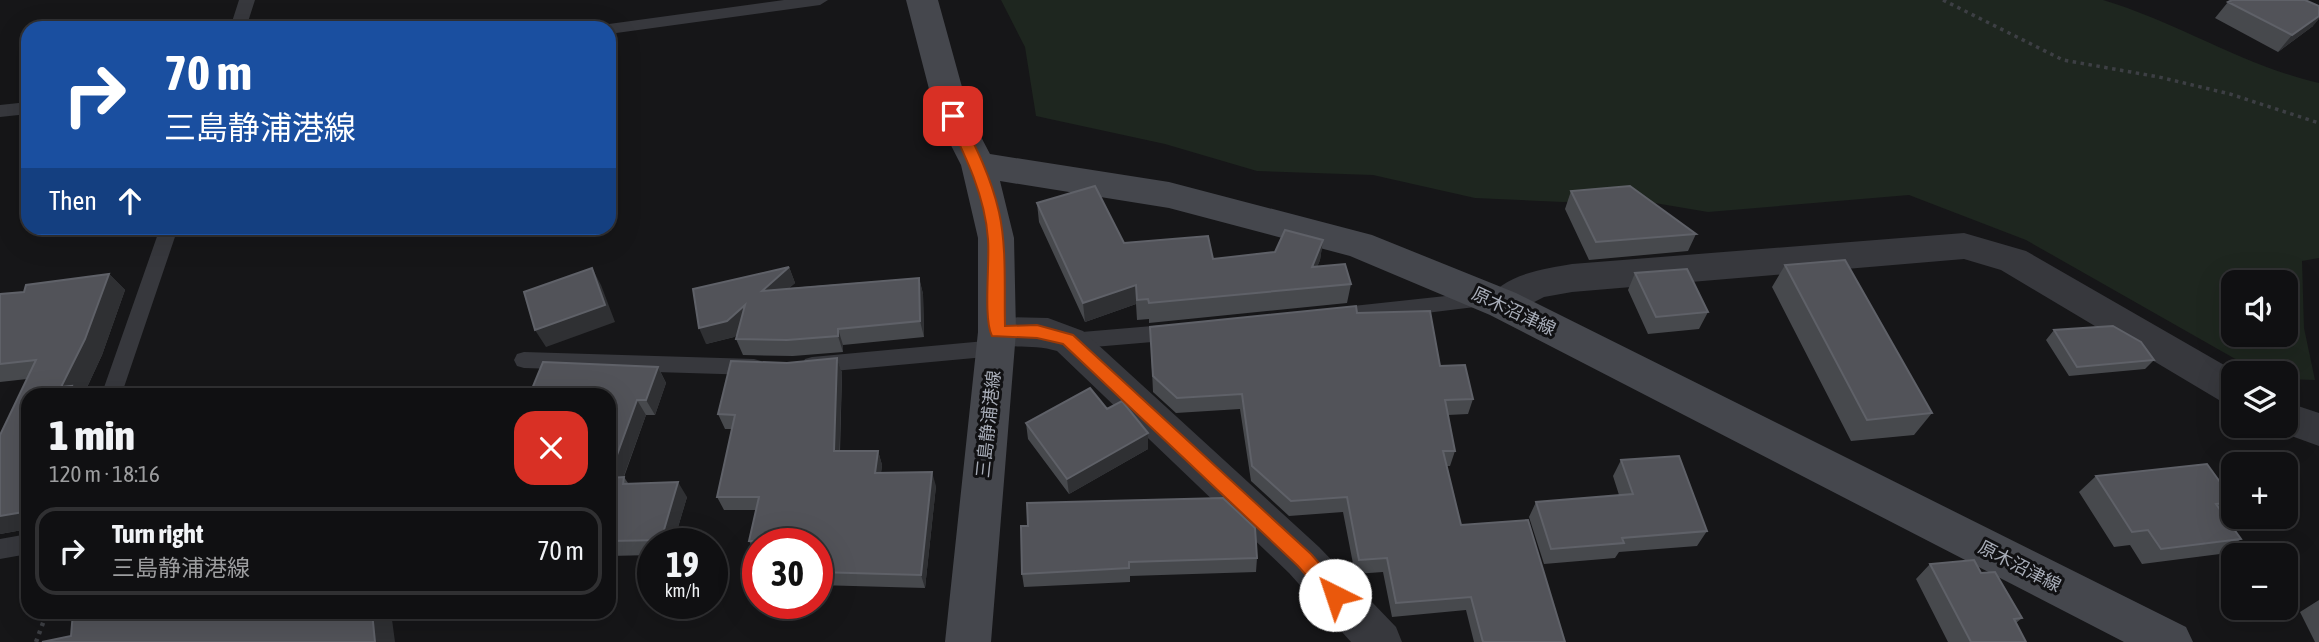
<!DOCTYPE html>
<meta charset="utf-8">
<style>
:root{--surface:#101012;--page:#19191b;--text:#f1f3f6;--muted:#9c9d9f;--line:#303032}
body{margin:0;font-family:"Asap Condensed","Noto Sans JP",sans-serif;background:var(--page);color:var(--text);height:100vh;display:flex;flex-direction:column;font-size:26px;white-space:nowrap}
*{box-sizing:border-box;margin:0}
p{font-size:23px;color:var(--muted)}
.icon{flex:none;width:38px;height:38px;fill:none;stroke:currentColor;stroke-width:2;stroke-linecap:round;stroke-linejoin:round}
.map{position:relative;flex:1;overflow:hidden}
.details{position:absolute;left:21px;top:388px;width:595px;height:231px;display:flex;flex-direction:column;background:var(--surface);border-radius:21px;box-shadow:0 7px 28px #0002,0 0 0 2px var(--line)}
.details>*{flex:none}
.top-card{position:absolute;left:21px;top:21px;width:595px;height:214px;border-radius:21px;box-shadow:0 7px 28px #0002,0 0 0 2px var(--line);background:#1a4fa0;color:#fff;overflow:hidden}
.fabs{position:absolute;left:2221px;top:270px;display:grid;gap:14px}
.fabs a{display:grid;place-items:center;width:77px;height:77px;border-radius:14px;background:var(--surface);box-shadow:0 7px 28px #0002,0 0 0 2px var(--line);font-size:35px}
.speed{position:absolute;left:637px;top:528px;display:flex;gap:14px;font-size:35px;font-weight:700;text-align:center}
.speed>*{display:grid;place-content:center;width:91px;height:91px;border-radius:50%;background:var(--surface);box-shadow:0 7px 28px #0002,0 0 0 2px var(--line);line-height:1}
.speed small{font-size:18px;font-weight:400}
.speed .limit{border:10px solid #d22;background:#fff;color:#111}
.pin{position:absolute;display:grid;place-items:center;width:60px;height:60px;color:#fff;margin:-30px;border-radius:14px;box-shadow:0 4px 10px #0006}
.me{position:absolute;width:77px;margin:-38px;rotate:319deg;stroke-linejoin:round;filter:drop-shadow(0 0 5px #0008)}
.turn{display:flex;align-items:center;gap:24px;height:147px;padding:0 28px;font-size:32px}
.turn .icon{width:91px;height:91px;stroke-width:2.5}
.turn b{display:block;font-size:49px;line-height:60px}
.then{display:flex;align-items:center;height:66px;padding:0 28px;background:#0003;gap:14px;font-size:26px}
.round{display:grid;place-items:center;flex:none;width:74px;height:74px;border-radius:21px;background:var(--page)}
.overview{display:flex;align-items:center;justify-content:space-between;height:119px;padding:0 28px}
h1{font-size:42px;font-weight:800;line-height:52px}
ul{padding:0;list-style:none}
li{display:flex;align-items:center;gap:21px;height:88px;margin:0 14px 10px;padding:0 14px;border:4px solid var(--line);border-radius:21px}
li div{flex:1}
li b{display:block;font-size:26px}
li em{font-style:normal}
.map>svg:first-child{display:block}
</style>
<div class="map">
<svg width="2319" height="642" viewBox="0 0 2319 642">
<rect width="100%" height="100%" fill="#161618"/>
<!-- green -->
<path fill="#1e261f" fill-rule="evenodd" d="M 1001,0 L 2103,0 C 2177,22 2244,66 2319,83 L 2319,258 L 2302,261 L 2304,328 L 2315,380 L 2286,379 L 2286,373 L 2260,373 L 2026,240 L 1909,195 L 1708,212 L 1631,199 L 1563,202 L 1475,198 L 1373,175 L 1257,171 L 1165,144 L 1036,116 L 1025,47 ZM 2233,282 L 2286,282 L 2286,334 L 2233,334 Z"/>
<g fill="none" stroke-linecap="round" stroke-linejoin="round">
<!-- path-far1 -->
<path stroke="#3d3f44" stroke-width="3.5" stroke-dasharray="3.5 4.5" stroke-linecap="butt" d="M 1943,0 L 2063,60 L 2159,77 L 2230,94 L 2319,123"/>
<!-- path -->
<path stroke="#3d3f44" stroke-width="4.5" stroke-dasharray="3.5 5" stroke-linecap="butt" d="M 36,642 L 47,612"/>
<!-- lane -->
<path fill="#37383d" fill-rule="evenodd" d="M 239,0 L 255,0 L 246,28 L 230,28 Z
M 784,0 L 828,0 L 820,5 L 609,34 L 609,28 L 602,28 L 609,24 Z
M 28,102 L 28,114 L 0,117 L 0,105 Z
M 160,228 L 178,228 L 121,396 L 101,396 Z
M 1483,292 L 1490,294 L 1492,299 L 1490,304 L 1483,306 L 1353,322 L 1346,319 L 1343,314 L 1346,309 L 1353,306 Z
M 1176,324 L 1183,327 L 1186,332 L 1183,337 L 1176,340 L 1070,349 L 1063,346 L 1060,341 L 1063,336 L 1070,333 Z
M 996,340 L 1003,342 L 1006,348 L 1003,354 L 996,356 L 812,373 L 805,371 L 802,365 L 805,359 L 812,357 Z
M 524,352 L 754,359 L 761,361 L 764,367 L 761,373 L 754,375 L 524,368 L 517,366 L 514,360 L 517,354 Z
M 28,534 L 28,554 L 0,559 L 0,539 Z"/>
<!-- street -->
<path fill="#37383d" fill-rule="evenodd" d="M 1964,233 L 2026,251 L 2238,373 L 2233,373 L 2233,405 L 2219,400 L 2001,270 L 1964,259 L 1572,292 L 1544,297 L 1503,318 L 1490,314 L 1485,304 C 1500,275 1542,269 1572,264 Z
M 997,317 L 1048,318 L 1083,331 L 1319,547 L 1396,627 L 1402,642 L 1351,642 L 1289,573 L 1057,351 C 1033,343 1008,350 984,342 L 979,332 L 984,322 Z
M 2286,402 L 2319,413 L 2319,446 L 2272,429 L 2270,425 L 2286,425 Z"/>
<!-- secondary -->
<path fill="#45474d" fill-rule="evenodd" d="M 906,0 L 938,0 L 970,116 L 990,154 L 1169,182 L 1372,235 L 1516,293 L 2186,627 L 2193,642 L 2124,642 L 1490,315 L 1350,256 L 1169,208 L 1000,181 L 1014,238 L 1016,332 L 991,642 L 945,642 L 978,332 L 978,238 L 961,165 L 936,116 Z"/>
</g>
<!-- wall -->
<path fill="#47494d" d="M 2228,2 L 2313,26 L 2278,52 L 2215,18 Z
M 1571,191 L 1696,234 L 1688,251 L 1589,260 L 1565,209 Z
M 1037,203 L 1124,243 L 1213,259 L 1275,252 L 1323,240 L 1320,260 L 1317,267 L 1351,284 L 1347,303 L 1149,323 L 1149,319 L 1137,320 L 1136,304 L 1085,322 L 1039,222 Z
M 1785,265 L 1932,413 L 1914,435 L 1851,441 L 1772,287 Z
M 789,267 L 795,283 L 789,288 L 919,278 L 923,294 L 924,337 L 843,345 L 843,352 L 793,356 L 743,355 L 736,339 L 738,333 L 734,337 L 706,344 Z
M 1635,273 L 1708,312 L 1699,329 L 1648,334 L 1628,290 Z
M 109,274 L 125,290 L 102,355 L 83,396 L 28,396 L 28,529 L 0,534 L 27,379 L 0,382 L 0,294 L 24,292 Z
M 1357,313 L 1440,366 L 1473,399 L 1468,414 L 1448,415 L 1455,451 L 1450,466 L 1446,466 L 1461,525 L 1565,642 L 1474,642 L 1466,610 L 1392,617 L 1383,572 L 1355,574 L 1343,512 L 1289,516 L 1251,481 L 1240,409 L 1176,413 L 1153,392 L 1150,327 Z
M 2054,330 L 2154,360 L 2145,369 L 2069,376 L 2046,340 Z
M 837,358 L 842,373 L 840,451 L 878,451 L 882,465 L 881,473 L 936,486 L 925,588 L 817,585 L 817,544 L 758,544 L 758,554 L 756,554 L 749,541 L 756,510 L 724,510 L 717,497 L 732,429 L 725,429 L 718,414 L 787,363 Z
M 658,367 L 666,383 L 655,415 L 646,415 L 624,477 L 628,483 L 687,497 L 673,544 L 653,544 L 653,555 L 609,556 L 609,396 Z
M 1107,409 L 1148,433 L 1148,449 L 1069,494 L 1028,439 L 1026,423 Z
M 1621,460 L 1707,531 L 1697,546 L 1619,552 L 1615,558 L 1544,564 L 1529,517 L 1536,502 L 1619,495 L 1613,476 Z
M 2096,476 L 2233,500 L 2233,503 L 2221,512 L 2241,539 L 2220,554 L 2142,564 L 2130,545 L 2114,547 L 2079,492 Z
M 1021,526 L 1257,558 L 1256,572 L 1130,576 L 1130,582 L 1024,587 L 1022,574 Z
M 1930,564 L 1981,573 L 2022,618 L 2016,623 L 2026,642 L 1948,642 L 1916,579 Z
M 2319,600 L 2319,642 L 2315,642 L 2300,612 Z"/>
<!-- shaded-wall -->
<path fill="#2f3033" d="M 2319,16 L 2319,19 L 2313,26 L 2278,52 L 2292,35 Z
M 1323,240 L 1320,260 L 1309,287 L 1312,267 Z
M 789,267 L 795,283 L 768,307 L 762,291 Z
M 592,268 L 601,285 L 615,322 L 546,347 L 535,330 Z
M 109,274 L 125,290 L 102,355 L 83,396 L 69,396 L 61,387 Z
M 919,278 L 923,294 L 924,337 L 920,321 Z
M 1136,285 L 1136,304 L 1085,322 L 1083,303 Z
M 745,305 L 751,321 L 734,337 L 706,344 L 699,328 Z
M 838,329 L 843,345 L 843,352 L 838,336 Z
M 837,358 L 842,373 L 839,465 L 834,451 Z
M 658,367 L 666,383 L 655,415 L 646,400 Z
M 637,400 L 646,415 L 618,492 L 609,478 Z
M 1148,433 L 1148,449 L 1069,494 L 1067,479 Z
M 878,451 L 882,465 L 879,487 L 875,473 Z
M 932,472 L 936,486 L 925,588 L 921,575 Z
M 678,482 L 687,497 L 673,544 L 663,544 L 661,540 Z
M 28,500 L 28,529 L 0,534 L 0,516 Z
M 372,612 L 391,612 L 395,642 L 375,642 Z"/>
<!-- building -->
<path fill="#525359" stroke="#5f6168" stroke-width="2" d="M 2232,0 L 2305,0 L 2319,6 L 2319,16 L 2292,35 L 2228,2 Z
M 1095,186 L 1124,243 L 1208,236 L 1213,259 L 1275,252 L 1285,230 L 1323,240 L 1312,267 L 1345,264 L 1351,284 L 1149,303 L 1148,299 L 1137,300 L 1136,285 L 1083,303 L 1037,203 Z
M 1630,186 L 1696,234 L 1596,242 L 1571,191 Z
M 1845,260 L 1932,413 L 1867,420 L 1785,265 Z
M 789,267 L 762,291 L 919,278 L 920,321 L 838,329 L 838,336 L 787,340 L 736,339 L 745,305 L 727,321 L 699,328 L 693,289 Z
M 592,268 L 605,305 L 535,330 L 524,292 Z
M 1687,269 L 1708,312 L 1656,317 L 1635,273 Z
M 109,274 L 85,339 L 61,387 L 72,386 L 69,396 L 28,396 L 28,500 L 23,512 L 0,516 L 0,435 L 36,360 L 0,364 L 0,294 L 24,292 L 26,285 Z
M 1356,306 L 1357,313 L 1430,311 L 1440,366 L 1465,365 L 1473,399 L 1445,400 L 1455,451 L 1443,451 L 1461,525 L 1528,520 L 1565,642 L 1483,642 L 1471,597 L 1396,603 L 1387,558 L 1359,560 L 1347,497 L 1291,501 L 1252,466 L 1242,394 L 1177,398 L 1153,376 L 1150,327 Z
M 2113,326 L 2141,342 L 2154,360 L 2077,367 L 2054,330 Z
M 837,358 L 834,451 L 878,451 L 875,473 L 932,472 L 921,575 L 817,572 L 817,544 L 785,544 L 785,541 L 749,541 L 759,497 L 717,497 L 735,415 L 718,414 L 731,361 L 787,363 Z
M 543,362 L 658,367 L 646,400 L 637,400 L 609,477 L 609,396 L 529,396 Z
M 1090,388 L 1107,409 L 1122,401 L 1148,433 L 1067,479 L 1026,423 Z
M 1679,456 L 1707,531 L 1622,538 L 1624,543 L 1551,549 L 1536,502 L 1633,494 L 1621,460 Z
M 2207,464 L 2233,500 L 2233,502 L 2216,504 L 2241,539 L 2161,549 L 2148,530 L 2132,532 L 2096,476 Z
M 624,477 L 623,484 L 678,482 L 661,540 L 609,541 L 609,478 Z
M 1223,498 L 1255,528 L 1257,558 L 1129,562 L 1129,568 L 1022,574 L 1021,526 L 1028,526 L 1027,503 Z
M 1974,560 L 1981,573 L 1995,572 L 2022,618 L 2014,619 L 2026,642 L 1971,642 L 1930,564 Z
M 73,612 L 372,612 L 375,642 L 42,642 L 71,636 Z"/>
<!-- route -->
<path fill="#ea580c" stroke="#983908" stroke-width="2" d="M 953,111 L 960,116 C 976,147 991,177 999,212 C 1007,248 1004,288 1005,326 L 1037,325 L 1073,335 L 1311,554 L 1342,589 L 1345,595 L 1342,601 L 1335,604 L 1329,601 L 1298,566 L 1063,344 L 1037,338 L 992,336 C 983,319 990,262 988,239 C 985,195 965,155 946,116 Z"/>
<g text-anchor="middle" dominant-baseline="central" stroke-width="6" stroke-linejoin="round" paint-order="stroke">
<!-- street labels -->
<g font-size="18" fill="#a8adb8" stroke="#111113">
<text transform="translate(1514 311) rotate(25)">原木沼津線</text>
<text transform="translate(988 424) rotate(-84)">三島静浦港線</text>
<text transform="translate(2020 566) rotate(27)">原木沼津線</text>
</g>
</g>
</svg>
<div class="fabs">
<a><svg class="icon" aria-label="sound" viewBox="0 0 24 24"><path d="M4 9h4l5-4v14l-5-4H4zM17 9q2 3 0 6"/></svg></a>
<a><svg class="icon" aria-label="layers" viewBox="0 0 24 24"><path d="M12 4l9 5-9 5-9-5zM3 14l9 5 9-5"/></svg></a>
<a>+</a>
<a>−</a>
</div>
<div class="speed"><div>19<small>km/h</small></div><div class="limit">30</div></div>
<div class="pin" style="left:953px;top:116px;background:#d93025"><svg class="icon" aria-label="arrive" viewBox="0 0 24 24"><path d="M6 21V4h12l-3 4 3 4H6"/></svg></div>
<svg class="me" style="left:1335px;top:595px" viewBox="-20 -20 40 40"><circle r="19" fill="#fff"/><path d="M0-13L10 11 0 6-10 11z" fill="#ea580c"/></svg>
<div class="top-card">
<div class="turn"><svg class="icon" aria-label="right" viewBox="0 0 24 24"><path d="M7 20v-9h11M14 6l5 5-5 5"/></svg><div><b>70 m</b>三島静浦港線</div></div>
<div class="then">Then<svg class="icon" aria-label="ahead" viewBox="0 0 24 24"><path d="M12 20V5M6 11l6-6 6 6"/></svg></div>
</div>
<section class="details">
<div class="overview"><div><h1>1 min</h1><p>120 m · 18:16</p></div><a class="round" style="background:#d93025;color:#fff"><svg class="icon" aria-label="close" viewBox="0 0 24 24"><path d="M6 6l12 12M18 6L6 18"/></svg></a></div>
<ul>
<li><svg class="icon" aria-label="right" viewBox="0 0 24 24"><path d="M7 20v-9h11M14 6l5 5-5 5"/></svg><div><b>Turn right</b><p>三島静浦港線</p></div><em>70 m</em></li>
</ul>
</section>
</div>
